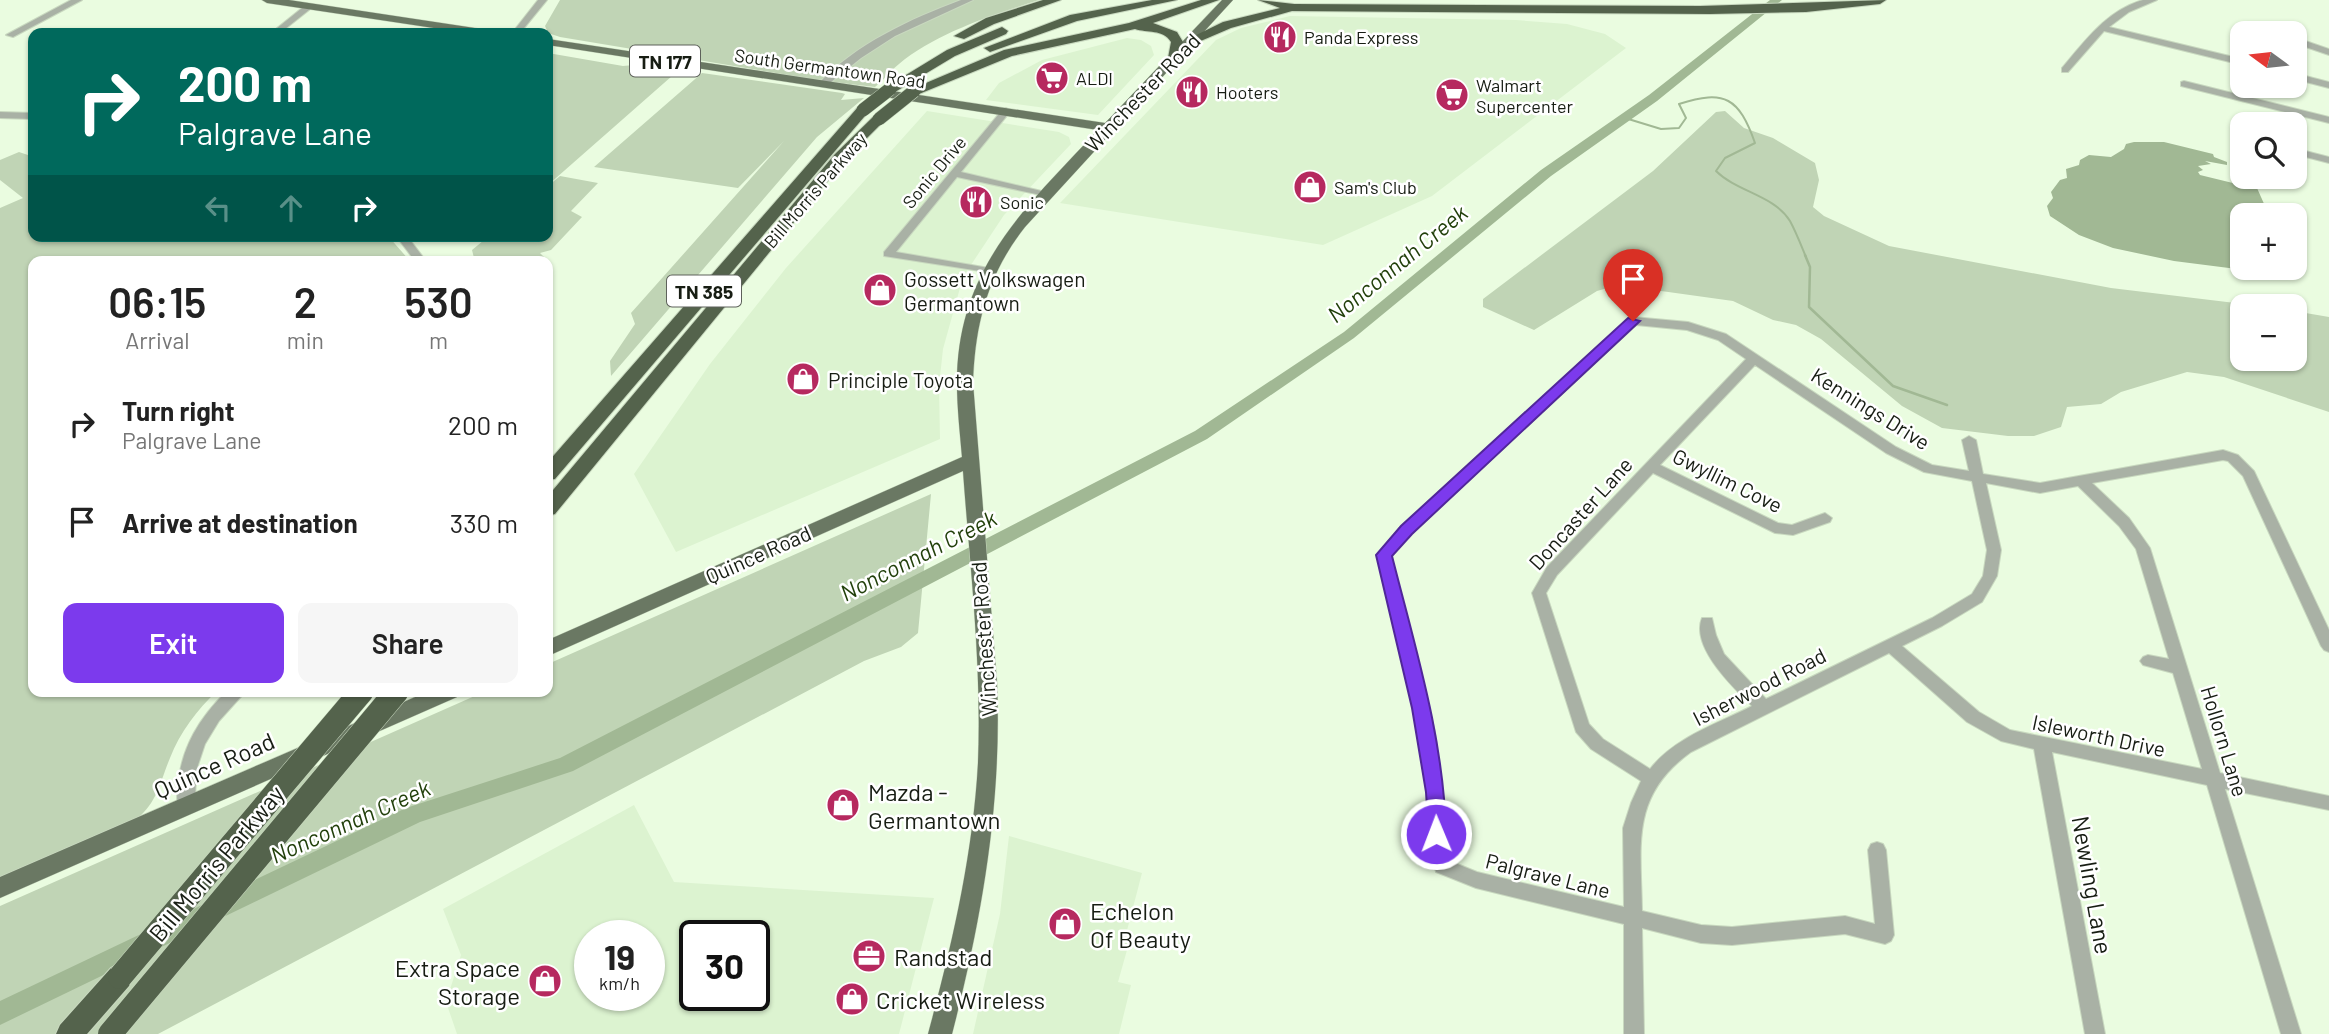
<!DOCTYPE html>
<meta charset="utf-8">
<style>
:root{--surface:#fff;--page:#f6f6f6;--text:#222;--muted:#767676;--accent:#7c3aed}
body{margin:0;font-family:Barlow,sans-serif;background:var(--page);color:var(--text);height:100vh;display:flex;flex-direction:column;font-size:26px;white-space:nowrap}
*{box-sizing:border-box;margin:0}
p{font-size:23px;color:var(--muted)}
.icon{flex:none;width:38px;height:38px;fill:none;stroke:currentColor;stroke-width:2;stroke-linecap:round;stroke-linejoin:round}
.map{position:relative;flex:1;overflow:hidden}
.panel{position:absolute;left:28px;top:256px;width:525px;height:441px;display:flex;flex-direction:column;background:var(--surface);border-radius:14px;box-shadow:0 2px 5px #0004}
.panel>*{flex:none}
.top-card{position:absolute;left:28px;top:28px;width:525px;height:214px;border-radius:14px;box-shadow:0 2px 5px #0004;background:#00695c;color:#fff;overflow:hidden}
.needle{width:46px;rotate:285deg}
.fabs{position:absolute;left:2230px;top:21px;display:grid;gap:14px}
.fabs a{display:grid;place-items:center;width:77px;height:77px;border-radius:14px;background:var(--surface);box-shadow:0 2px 5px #0004;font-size:35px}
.speed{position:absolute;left:574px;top:920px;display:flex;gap:14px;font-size:35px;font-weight:700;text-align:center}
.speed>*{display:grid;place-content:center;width:91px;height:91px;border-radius:50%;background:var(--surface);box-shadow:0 2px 5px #0004;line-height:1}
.speed small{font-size:18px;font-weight:400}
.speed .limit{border:4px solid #111;border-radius:10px;background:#fff;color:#111}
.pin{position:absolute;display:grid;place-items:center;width:60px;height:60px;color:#fff;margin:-72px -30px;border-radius:50% 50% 50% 0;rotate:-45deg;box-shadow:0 0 7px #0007}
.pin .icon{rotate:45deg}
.me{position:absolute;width:77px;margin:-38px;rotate:359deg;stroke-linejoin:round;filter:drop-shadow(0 0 5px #0008)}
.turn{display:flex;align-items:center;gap:24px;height:147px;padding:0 35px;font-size:32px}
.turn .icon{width:91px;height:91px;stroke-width:2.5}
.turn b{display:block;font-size:49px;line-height:60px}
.lanes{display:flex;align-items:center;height:66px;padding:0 35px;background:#0003;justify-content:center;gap:35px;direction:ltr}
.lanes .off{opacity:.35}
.eta{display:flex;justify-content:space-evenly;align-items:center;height:119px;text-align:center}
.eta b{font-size:42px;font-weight:600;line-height:49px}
.button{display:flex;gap:14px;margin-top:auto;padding:14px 35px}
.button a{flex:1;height:80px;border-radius:14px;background:var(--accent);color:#fff;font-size:28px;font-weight:600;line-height:80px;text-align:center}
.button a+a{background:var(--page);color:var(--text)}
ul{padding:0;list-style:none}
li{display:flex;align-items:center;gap:21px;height:98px;padding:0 35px}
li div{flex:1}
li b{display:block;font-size:26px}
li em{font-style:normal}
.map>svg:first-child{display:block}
</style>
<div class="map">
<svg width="2329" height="1034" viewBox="0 0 2329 1034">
<rect width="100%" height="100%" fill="#eafce0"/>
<!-- built -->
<path fill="#dcf3d0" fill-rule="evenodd" d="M 1290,16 L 1516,20 L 1567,24 L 1605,34 L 1626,48 L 1432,196 L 1323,245 L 1060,203 L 1216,40 L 1241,28 Z
M 1127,38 L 1141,40 L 1151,46 L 1154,55 L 1098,115 L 986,100 L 999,83 L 1042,60 Z
M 927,111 L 1059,132 L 1069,137 L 1071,144 L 1004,215 L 963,277 L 943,349 L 939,386 L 940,439 L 676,552 L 634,474 L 710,364 L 786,268 Z
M 634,805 L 674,882 L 934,898 L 899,1034 L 457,1034 L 446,1002 L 461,955 L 443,909 ZM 590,936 L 649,936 L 649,996 L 590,996 ZM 695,936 L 754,936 L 754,996 L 695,996 Z
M 1009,836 L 1142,873 L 1124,942 L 1129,943 L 1118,982 L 1131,985 L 1119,1034 L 973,1034 L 1000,914 Z"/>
<!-- green -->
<path fill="#c0d4b5" d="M 560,0 L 1039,0 C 995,14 934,34 899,64 C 890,71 884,80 875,87 L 824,81 L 560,37 L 548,33 L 545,26 Z
M 548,53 L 623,66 C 635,64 666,65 672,76 L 548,185 Z
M 702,73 L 842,93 L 845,94 L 841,100 L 864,98 L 817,137 L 611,376 L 610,361 L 635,324 L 631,313 L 784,141 L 738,188 L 594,167 Z
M 1725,111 L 1744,128 L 1773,138 L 1815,163 L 1819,180 L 1813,207 L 1824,216 L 1889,246 L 2111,288 L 2260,306 L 2242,306 L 2242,359 L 2294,359 L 2294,311 L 2329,317 L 2329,412 L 2224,377 L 2187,372 L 2121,392 L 2101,404 L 2067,407 L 2061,427 L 2034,436 L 2008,436 L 1942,428 L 1902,406 L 1821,339 L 1796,325 L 1773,320 L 1733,301 L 1618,285 L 1597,291 L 1534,330 L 1483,307 L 1483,299 L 1653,171 L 1716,112 Z
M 19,152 L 28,155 L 33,161 L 33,236 L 388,236 L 410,261 L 33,261 L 33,691 L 217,691 C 197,710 180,732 170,758 C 160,782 158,801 137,819 L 0,883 L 0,208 L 23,198 L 0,180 L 0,160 Z
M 560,176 L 598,183 L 571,211 L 582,217 L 551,250 L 540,253 L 544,257 L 540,261 L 474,258 L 472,250 L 489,236 L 548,236 L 548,186 Z
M 931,494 L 918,633 L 901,647 L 864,661 L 158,1034 L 0,1034 L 0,906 L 486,691 L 548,691 L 548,664 Z"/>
<!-- water -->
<path fill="#a1b894" d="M 2134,142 L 2164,142 L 2213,154 L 2214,157 L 2227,162 L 2227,165 L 2205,161 L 2211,164 L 2198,166 L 2203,170 L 2198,172 L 2200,175 L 2245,186 L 2245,181 L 2257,188 L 2269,215 L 2242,215 L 2242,268 L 2275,268 L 2276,274 L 2174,261 L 2113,248 L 2079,235 L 2050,216 L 2047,206 L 2053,198 L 2051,192 L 2060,180 L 2067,178 L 2066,169 L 2079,165 L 2080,160 L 2089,155 L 2111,157 L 2124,149 L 2126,144 Z"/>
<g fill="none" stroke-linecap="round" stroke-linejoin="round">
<!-- stream-far1 -->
<path stroke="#a1b894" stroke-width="2" d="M 1625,118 L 1661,129 L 1679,128 L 1686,118 L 1679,104 C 1725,89 1739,98 1755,143 L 1725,158 L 1716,171 C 1737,192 1774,195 1790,221 C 1796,232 1801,245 1806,257"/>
<!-- stream -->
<path stroke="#a1b894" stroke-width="2.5" d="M 1805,255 L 1810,267 L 1809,307 L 1893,386 L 1947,405"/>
<!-- river -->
<path fill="#a1b894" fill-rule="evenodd" d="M 1770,0 L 1782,0 L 1657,101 L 1551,176 L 1354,338 L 1207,439 L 573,771 L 420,822 L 0,1025 L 0,1001 L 406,808 L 560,758 L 1195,431 L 1344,332 L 1541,170 L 1649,95 Z"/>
<defs>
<path id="minor" d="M 71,0 L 82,0 L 13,37 L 6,35 Z
M 538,0 L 547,0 L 520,33 L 512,33 Z
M 961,0 L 973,0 L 895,36 L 861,58 L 826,86 L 818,84 C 856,44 910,19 961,0 Z
M 2143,0 L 2157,0 L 2129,12 L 2109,27 L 2242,59 L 2242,65 L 2104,31 L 2068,72 L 2062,72 L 2062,68 C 2085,41 2107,10 2143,0 Z
M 307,4 L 314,6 L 280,33 L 271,33 Z
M 2262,30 L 2266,33 L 2257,33 L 2258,31 Z
M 2294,37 L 2329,49 L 2329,55 L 2294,43 Z
M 2294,73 L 2329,82 L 2329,88 L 2294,79 Z
M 2184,81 L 2329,117 L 2329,123 L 2181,86 L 2181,82 Z
M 1006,108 L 1011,111 L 1009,113 L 961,172 L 1050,193 L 1050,197 L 957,177 L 896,252 L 989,268 L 993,269 L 993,273 L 884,256 L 884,252 L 1003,109 Z
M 0,112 L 33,113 L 33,119 L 0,118 Z
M 2294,148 L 2329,157 L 2329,163 L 2294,154 Z
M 396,236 L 407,236 L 426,261 L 415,261 Z
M 1633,317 L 1688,322 L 1726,334 L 1896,447 L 1932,465 L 1969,471 L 1962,440 L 1969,436 L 1976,440 L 1983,474 L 2040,483 L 2223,450 L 2238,455 L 2254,471 L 2329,630 L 2329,652 L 2324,650 L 2321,646 L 2243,476 L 2228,461 L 2223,460 L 2092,483 L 2129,518 L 2150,548 L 2220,773 L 2329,796 L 2329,810 L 2225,789 L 2301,1034 L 2281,1034 L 2207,785 L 2052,752 L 2105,1034 L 2085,1034 L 2034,749 L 2001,741 L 1967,722 L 1889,653 L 1691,752 C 1630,796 1641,844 1642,911 L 1701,925 L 1732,927 L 1845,916 L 1875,924 L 1868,850 L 1871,844 L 1877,842 L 1883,844 L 1886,850 L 1894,935 L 1891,941 L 1885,944 L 1845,934 L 1732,945 L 1701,943 L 1642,928 L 1644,1034 L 1624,1034 L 1624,924 L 1476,888 L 1436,872 L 1432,857 L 1427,791 L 1418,732 L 1406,672 L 1377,555 L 1401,526 L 1629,318 ZM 1636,325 L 1687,330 L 1718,340 L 1746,359 L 1547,567 L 1532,593 L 1576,732 L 1591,749 L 1641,781 L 1631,803 L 1623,828 L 1624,907 L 1477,872 L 1450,861 L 1435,732 L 1391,556 L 1411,534 ZM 1755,365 L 1886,453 L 1924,472 L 1972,481 L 1987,550 L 1983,576 L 1972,594 L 1932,618 L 1766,699 L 1724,654 L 1716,635 L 1712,618 L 1702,618 C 1690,647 1734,688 1752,706 C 1717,724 1675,737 1650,769 L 1603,739 L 1589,724 L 1546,593 L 1557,575 L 1653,473 L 1775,533 L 1793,535 L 1830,522 L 1832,518 L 1825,513 L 1792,525 L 1778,523 L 1660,465 ZM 1986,483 L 2040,493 L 2078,486 L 2119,526 L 2136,549 L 2169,659 L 2148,655 L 2143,657 L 2140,661 L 2143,665 L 2173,673 L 2202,769 L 2010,730 L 1979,712 L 1902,646 L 1942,626 L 1982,602 L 1997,576 L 2001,550 Z
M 227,691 L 246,691 L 219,721 L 205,744 L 196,771 L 195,806 L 192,811 L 186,813 L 180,811 C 176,803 177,793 178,784 C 182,746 200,717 227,691 Z"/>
<path id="major" d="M 262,0 L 289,0 L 488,30 L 494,33 L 467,33 L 267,3 Z
M 1222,0 L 1233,0 L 1025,227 C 988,274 975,323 973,383 L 997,683 C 1002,803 982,918 952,1034 L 928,1034 C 952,945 973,855 978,763 C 982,665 970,567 963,471 L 548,656 L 548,640 L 962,457 C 960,433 957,408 957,383 C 957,268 1026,207 1098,130 L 548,45 L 548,39 L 1105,123 Z
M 429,691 L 460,691 L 457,697 L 0,898 L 0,877 Z"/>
<path id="highway" d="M 1043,0 L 1061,0 L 994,24 L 964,39 L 954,36 L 986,18 Z
M 1152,0 L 1177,0 L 1077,21 L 990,52 L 984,48 L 1070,15 Z
M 1201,0 L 1219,0 L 1153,23 L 1177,32 L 1183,42 L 1178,61 L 1168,58 L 1171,42 C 1163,29 1147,33 1135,29 L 1012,56 L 919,94 L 907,91 L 1004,50 L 1129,23 Z
M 1258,0 L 1294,4 L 1700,6 L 1886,0 L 1880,4 L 1806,12 L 1710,14 L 1292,11 L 1231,28 L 1196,43 L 1186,40 L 1223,22 L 1280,8 Z
M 1002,27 L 1008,31 L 1006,34 L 955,56 L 895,92 L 883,89 L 947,50 Z
M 858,107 L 870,110 L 555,479 L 548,480 L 548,462 Z
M 874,116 L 886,119 L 845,160 L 555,514 L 548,516 L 548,496 L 835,154 Z
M 120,964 L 129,968 L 133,977 L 129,986 L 87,1034 L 56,1034 L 60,1025 L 111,968 Z"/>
</defs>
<!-- minor casing -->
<use href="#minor" stroke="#c8d8bf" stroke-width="2"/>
<!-- major casing -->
<use href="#major" stroke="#c8d8bf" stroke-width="1"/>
<!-- highway casing -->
<use href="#highway" stroke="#c8d8bf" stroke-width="2"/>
<!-- minor -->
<use href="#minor" fill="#a9b1a5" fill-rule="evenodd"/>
<!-- major -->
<use href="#major" fill="#6a7863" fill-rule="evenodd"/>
<!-- highway -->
<use href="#highway" fill="#54634c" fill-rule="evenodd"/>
<defs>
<path id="highway-bridge-far1" d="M 863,110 L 890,89
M 879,119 L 914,91"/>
<path id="highway-bridge" d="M 120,977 L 362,691
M 110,1034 L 397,691"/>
</defs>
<!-- highway-bridge-far1 casing -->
<use href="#highway-bridge-far1" stroke="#c8d8bf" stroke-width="14" stroke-linecap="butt"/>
<!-- highway-bridge casing -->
<use href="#highway-bridge" stroke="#c8d8bf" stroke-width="25" stroke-linecap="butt"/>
<!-- highway-bridge-far1 -->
<use href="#highway-bridge-far1" stroke="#54634c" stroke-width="13"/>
<!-- highway-bridge -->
<use href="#highway-bridge" stroke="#54634c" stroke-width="24"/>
</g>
<!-- route -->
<path fill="#7c3aed" stroke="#51269a" stroke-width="2" d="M 1628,318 L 1640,321 L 1412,534 L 1392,556 C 1415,647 1444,739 1446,834 L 1443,840 L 1436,842 L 1429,840 L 1426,792 L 1412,708 L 1376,555 L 1401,526 Z"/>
<!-- icons -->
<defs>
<symbol id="restaurant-disc" viewBox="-11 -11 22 22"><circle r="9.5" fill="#b6295f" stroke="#fff"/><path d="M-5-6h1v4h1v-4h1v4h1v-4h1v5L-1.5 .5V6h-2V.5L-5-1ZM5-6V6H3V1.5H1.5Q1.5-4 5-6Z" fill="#fff"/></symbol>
<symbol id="supermarket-disc" viewBox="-11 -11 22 22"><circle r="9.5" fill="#b6295f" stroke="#fff"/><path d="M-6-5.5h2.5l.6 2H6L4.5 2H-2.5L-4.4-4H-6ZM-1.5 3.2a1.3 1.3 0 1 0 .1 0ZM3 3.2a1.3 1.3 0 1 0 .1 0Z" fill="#fff"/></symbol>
<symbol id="shop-disc" viewBox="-11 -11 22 22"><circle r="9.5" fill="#b6295f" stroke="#fff"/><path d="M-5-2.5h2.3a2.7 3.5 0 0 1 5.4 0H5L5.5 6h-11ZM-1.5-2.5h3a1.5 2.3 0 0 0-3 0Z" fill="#fff"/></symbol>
<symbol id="office-disc" viewBox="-11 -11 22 22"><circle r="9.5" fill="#b6295f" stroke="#fff"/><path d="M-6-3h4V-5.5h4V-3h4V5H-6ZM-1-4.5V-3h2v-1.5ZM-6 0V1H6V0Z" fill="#fff"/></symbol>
</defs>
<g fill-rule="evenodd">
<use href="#restaurant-disc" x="1261" y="18" width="38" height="38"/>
<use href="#supermarket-disc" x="1033" y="59" width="38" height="38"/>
<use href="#restaurant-disc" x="1173" y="73" width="38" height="38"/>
<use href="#supermarket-disc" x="1433" y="76" width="38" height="38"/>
<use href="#shop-disc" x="1291" y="168" width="38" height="38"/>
<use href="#restaurant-disc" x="957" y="183" width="38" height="38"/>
<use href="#shop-disc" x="861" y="271" width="38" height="38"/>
<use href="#shop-disc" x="784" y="360" width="38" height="38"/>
<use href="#shop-disc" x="824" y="786" width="38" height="38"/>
<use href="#shop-disc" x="1046" y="905" width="38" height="38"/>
<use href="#office-disc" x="850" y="937" width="38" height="38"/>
<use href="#shop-disc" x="526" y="962" width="38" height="38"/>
<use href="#shop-disc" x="833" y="980" width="38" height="38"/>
</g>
<g text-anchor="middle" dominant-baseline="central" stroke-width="5" stroke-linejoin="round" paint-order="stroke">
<!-- far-poi labels -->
<g font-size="18" fill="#171d13" stroke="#fff" text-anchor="start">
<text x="1304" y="37">Panda Express</text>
<text x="1076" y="78">ALDI</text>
<text x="1476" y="85">Walmart<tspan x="1476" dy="21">Supercenter</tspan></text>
<text x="1216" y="92">Hooters</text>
<text x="1334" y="187">Sam's Club</text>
<text x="1000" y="202">Sonic</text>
</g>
<!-- far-street labels -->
<g font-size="18" fill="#171d13" stroke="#fff">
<text transform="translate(830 68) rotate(8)">South Germantown Road</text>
<text transform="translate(934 172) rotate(-50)">Sonic Drive</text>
<text transform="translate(815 190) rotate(-49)">Bill Morris Parkway</text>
</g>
<!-- shield labels -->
<g fill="#fff" stroke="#5d615a" stroke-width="2">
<rect x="630" y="45.5" width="70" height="31" rx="5"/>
<rect x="667" y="275.5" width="74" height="31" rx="5"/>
</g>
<g font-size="19" font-weight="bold" fill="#171d13">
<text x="665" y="61">TN 177</text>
<text x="704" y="291">TN 385</text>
</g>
<!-- street labels -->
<g font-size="21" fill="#171d13" stroke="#fff">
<text transform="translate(1142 92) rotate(-46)">Winchester Road</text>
<text transform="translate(1871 408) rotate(32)">Kennings Drive</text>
<text transform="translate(1728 480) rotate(26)">Gwyllim Cove</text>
<text transform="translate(1580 513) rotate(-48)">Doncaster Lane</text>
<text transform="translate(758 554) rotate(-24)">Quince Road</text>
<text transform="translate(983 639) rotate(-94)">Winchester Road</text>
<text transform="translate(1759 686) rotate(-27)">Isherwood Road</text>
<text transform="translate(2099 735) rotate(12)">Isleworth Drive</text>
<text transform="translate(2225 741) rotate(73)">Hollorn Lane</text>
<text transform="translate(1548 875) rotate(14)">Palgrave Lane</text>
</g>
<!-- poi labels -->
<g font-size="21" fill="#171d13" stroke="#fff" text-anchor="start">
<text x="904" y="278">Gossett Volkswagen<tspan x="904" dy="24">Germantown</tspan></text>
<text x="828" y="379">Principle Toyota</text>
</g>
<!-- water labels -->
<g font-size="23" font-style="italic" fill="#22400b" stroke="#fff">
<text transform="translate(1397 263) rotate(-39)">Nonconnah Creek</text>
<text transform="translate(918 555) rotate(-27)">Nonconnah Creek</text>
<text transform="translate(350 821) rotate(-24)">Nonconnah Creek</text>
</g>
<!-- near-street labels -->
<g font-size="24" fill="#171d13" stroke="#fff">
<text transform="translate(214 765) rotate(-24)">Quince Road</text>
<text transform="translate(216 863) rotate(-50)">Bill Morris Parkway</text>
<text transform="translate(2093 885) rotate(80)">Newling Lane</text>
</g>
<!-- near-poi labels -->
<g font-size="24" fill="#171d13" stroke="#fff" text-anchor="start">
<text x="868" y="791">Mazda -<tspan x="868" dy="28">Germantown</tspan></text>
<text x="1090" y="910">Echelon<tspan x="1090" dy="28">Of Beauty</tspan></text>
<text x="894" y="956">Randstad</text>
<text x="520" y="967" text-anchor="end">Extra Space<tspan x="520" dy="28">Storage</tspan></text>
<text x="876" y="999">Cricket Wireless</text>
</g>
</g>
</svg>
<div class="fabs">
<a><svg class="needle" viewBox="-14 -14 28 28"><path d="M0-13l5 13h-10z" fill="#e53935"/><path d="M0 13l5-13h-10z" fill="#767676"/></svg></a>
<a><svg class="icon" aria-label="search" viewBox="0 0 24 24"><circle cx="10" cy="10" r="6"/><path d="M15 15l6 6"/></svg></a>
<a>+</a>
<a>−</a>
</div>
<div class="speed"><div>19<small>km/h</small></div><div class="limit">30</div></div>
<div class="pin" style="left:1633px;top:321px;background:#d93025"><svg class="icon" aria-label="arrive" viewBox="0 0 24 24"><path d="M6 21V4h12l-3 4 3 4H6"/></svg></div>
<svg class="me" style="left:1436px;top:834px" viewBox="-20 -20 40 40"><circle r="17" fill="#7c3aed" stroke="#fff" stroke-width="3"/><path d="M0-11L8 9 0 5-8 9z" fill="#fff"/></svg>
<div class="top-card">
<div class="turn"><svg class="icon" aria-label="right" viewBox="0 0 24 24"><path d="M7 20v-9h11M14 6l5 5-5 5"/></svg><div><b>200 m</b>Palgrave Lane</div></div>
<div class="lanes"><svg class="icon off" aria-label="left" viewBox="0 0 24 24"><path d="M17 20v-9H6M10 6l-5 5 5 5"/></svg><svg class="icon off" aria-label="ahead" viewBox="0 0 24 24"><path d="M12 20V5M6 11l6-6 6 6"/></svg><svg class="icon" aria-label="right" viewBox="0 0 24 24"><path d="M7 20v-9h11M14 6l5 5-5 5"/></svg></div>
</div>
<section class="panel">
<div class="eta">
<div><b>06:15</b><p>Arrival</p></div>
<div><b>2</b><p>min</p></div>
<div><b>530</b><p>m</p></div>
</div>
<ul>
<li><svg class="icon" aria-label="right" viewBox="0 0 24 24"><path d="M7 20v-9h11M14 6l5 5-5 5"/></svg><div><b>Turn right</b><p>Palgrave Lane</p></div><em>200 m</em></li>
<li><svg class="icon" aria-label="arrive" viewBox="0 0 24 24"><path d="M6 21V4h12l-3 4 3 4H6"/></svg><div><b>Arrive at destination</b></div><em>330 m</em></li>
</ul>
<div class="button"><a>Exit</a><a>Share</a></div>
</section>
</div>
